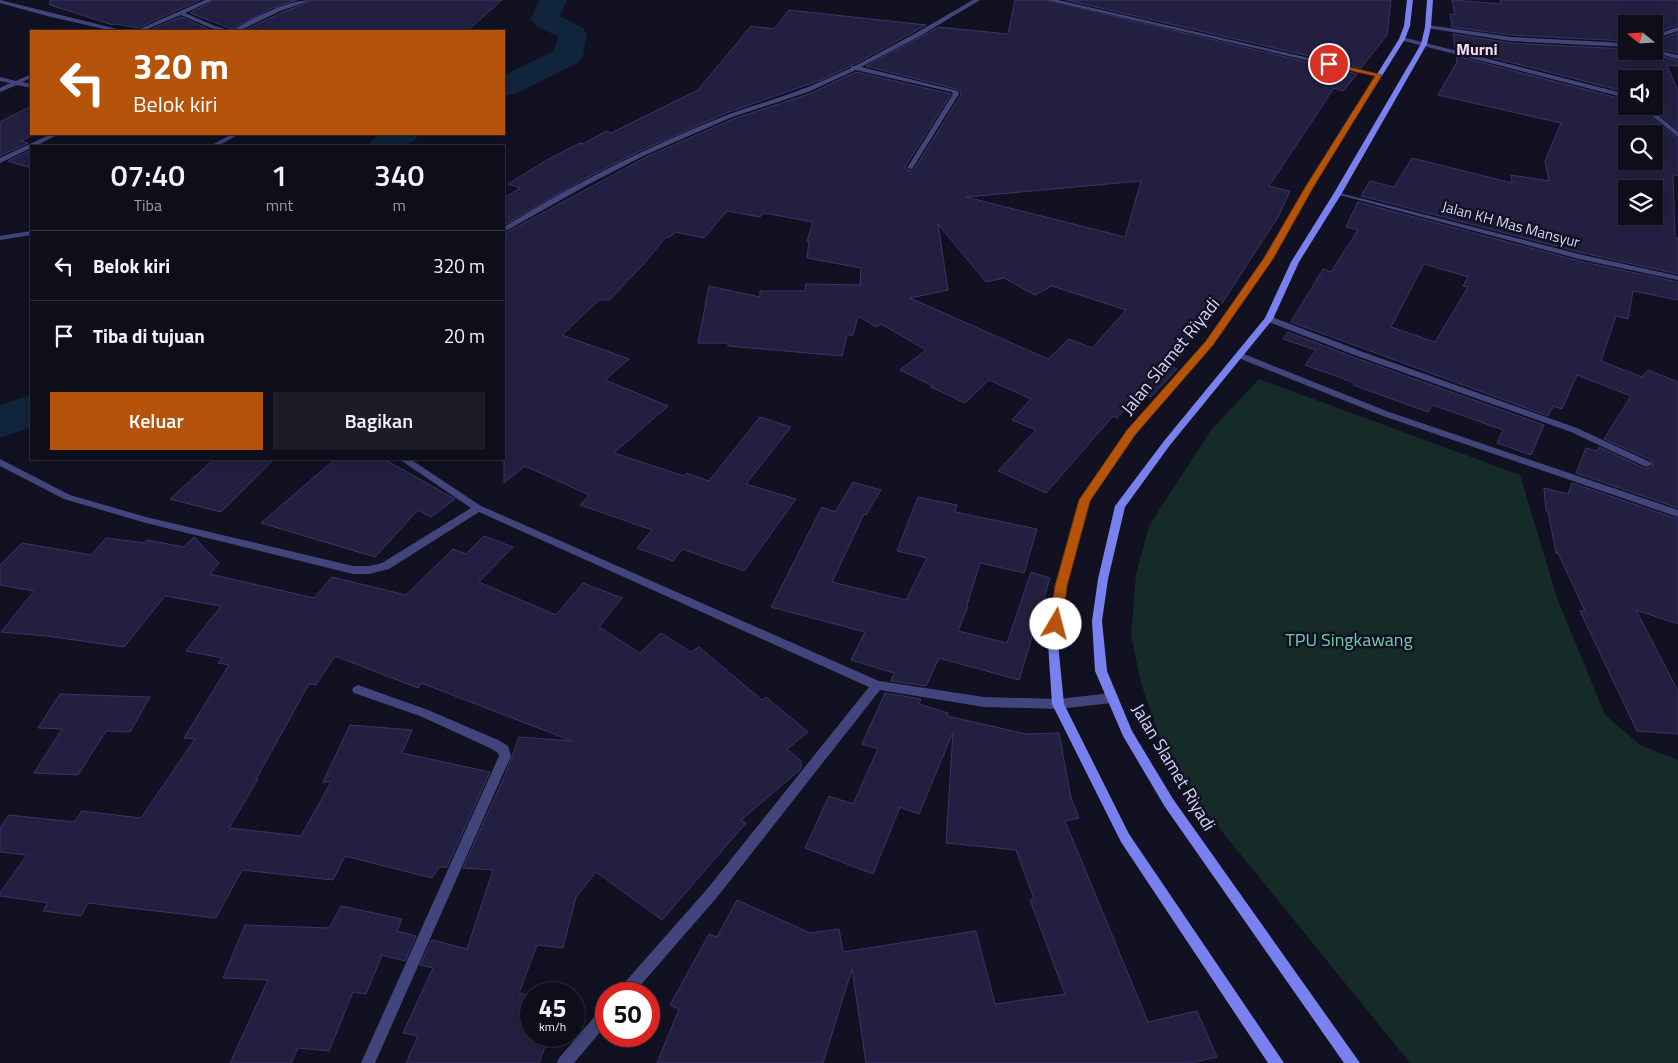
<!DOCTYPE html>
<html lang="id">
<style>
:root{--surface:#0e0d1a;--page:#1c1b27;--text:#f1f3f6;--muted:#9b9ca2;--line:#2e2d39;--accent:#b45309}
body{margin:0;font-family:"Titillium Web",sans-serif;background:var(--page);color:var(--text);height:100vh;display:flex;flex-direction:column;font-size:19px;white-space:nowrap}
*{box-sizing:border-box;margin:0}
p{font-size:16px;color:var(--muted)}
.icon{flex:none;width:28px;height:28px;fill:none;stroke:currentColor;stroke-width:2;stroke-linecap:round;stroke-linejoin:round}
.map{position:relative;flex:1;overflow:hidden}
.panel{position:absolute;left:30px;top:145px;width:475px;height:315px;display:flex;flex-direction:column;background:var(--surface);border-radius:0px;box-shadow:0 2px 12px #0003,0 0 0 1px var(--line)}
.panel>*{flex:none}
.top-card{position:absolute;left:30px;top:30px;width:475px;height:105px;border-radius:0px;box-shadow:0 2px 12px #0003,0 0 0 1px var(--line);background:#b45309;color:#fff;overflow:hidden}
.needle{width:32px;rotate:288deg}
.fabs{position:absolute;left:1618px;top:15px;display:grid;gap:10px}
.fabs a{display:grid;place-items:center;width:45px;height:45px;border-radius:0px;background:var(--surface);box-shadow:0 2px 12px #0003,0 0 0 1px var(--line);font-size:25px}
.speed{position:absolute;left:520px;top:982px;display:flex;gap:10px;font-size:25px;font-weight:700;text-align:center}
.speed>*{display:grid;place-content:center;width:65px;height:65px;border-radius:50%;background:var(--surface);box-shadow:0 2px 12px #0003,0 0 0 1px var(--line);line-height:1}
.speed small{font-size:12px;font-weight:400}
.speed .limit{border:8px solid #d22;background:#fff;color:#111}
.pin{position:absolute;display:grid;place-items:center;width:42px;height:42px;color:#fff;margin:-21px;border:2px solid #fff;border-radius:50%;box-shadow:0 1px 5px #0007}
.me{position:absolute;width:55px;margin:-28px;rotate:8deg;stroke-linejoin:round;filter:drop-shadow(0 0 4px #0008)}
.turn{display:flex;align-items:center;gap:18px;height:105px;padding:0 20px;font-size:22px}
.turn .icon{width:65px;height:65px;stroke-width:2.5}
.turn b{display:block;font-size:35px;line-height:42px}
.eta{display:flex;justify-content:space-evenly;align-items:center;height:85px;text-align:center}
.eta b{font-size:30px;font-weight:600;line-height:35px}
.primary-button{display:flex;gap:10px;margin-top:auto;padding:10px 20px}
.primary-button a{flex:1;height:58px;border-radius:0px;background:var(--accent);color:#fff;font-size:20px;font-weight:600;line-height:58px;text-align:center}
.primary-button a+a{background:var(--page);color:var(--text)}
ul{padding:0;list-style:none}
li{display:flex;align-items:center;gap:15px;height:70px;padding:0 20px;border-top:1px solid var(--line)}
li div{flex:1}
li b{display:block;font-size:19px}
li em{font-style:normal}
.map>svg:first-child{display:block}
</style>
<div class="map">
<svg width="1678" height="1063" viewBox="0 0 1678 1063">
<rect width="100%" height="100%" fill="#121122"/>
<!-- green -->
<path fill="#142b28" d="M 1259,379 L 1520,475 L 1557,598 L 1605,715 L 1640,745 L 1678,760 L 1678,1063 L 1410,1063 L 1199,803 L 1160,739 L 1141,683 L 1131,635 L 1136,574 L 1149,526 L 1211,430 Z"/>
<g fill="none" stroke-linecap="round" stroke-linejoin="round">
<!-- river -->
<path fill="#10243b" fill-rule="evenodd" d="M 539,0 L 567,0 L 560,16 L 583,28 L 587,34 L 583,56 L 579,62 L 515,94 L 504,96 L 504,75 L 554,51 L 558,37 L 535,25 L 531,19 Z
M 381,134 L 420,134 C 407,152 388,146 368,146 L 373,139 Z
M 31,395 L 31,427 L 0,438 L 0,405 Z"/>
</g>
<!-- building -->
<path fill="#231f40" stroke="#393469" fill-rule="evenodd" d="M 50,0 L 200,0 L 138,28 L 116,24 L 113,25 L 50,5 Z
M 215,0 L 297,0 L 270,9 L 232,29 L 190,13 Z
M 314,0 L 502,0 L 467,31 L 243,31 L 281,13 Z
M 1015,0 L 1046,0 L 1357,74 L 1343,91 L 1334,88 L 1269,186 L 1290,191 L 1278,217 L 1217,311 L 1213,310 L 1177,353 L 1182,355 L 1171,366 L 1177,369 L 1151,397 L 1141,393 L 1117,418 L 1113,416 L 1046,493 L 998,471 L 1036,430 L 1012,420 L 1031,399 L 989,380 L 965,403 L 931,387 L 933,386 L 900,370 L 926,350 L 881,324 L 876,327 L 858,316 L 853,335 L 847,335 L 842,356 L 728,346 L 728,343 L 698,343 L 709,286 L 760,297 L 760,291 L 805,291 L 806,284 L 860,285 L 861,268 L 807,258 L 809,241 L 807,241 L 813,222 L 764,213 L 760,217 L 727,211 L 704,238 L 675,232 L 670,237 L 666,237 L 642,266 L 609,300 L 599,300 L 562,335 L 629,359 L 605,380 L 668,406 L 614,453 L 684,476 L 686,473 L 709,481 L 760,417 L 791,427 L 746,484 L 796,499 L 744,571 L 682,549 L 673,561 L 637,548 L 652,530 L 580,505 L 589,495 L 525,466 L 504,483 L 504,234 L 646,157 L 733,119 L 809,94 L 856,72 L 951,94 L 905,167 L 907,170 L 913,171 L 961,95 L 960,90 L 866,66 L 939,27 L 1008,34 ZM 1141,181 L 1125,237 L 966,197 ZM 938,224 L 986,282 L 1004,278 L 1035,295 L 1052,286 L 1126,310 L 1092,348 L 1069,339 L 1048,359 L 910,298 L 948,290 Z
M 1066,0 L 1391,0 L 1387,35 L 1361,68 Z
M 1452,0 L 1501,4 L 1500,0 L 1678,0 L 1678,25 L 1654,33 L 1654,24 L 1626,24 L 1626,41 L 1511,35 L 1452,27 L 1450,14 L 1455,15 Z
M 789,10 L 926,25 L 855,64 L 850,65 L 849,67 L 821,80 L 726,113 L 640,151 L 584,179 L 504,225 L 504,198 L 520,188 L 508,184 L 545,161 L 580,143 L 583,144 L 606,131 L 611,133 L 698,90 L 751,26 L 774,29 Z
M 181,17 L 210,30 L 217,31 L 149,30 Z
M 1678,33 L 1678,53 L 1654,48 L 1654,41 Z
M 1453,34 L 1511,43 L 1626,49 L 1626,51 L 1647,51 L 1678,61 L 1678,66 L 1667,65 L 1678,91 L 1678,130 L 1650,106 L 1654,106 L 1654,79 L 1626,79 L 1626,92 L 1455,48 Z
M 1456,56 L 1626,100 L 1626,106 L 1638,106 L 1678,139 L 1678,176 L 1673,174 L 1675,238 L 1678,238 L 1678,274 L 1583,253 L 1361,196 L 1370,181 L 1394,187 L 1412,158 L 1512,183 L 1511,175 L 1549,181 L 1545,161 L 1561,123 L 1438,95 L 1457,62 ZM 1626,134 L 1654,134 L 1654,161 L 1626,161 ZM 1626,189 L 1654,189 L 1654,216 L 1626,216 Z
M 31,106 L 31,136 L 21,141 L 28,143 L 0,156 L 0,122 Z
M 31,150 L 31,168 L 8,161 Z
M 1358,202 L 1579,261 L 1678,282 L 1678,300 L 1633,291 L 1628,319 L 1616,316 L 1601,361 L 1642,377 L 1648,370 L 1678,382 L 1678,508 L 1576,473 L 1586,448 L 1597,451 L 1599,447 L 1646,469 L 1653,466 L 1651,460 L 1604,439 L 1631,396 L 1577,375 L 1562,409 L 1553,406 L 1548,416 L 1291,322 L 1323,269 L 1331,272 L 1358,230 L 1346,227 ZM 1424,264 L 1468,277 L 1463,286 L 1468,287 L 1435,342 L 1391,327 Z
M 1288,332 L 1356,358 L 1544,425 L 1531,455 L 1497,443 L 1503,430 L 1433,405 L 1428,412 L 1353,385 L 1355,383 L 1305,365 L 1316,350 L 1283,339 Z
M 214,459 L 274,459 L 221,512 L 170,499 Z
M 335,459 L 384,459 L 455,499 L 431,517 L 418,510 L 375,557 L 261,523 Z
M 853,482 L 881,490 L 866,515 L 864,514 L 832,582 L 906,600 L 927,558 L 897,551 L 918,497 L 957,505 L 955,512 L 1037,529 L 1024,573 L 980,563 L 967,605 L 968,606 L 958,631 L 1007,643 L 1031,572 L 1050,578 L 1044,598 L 1051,600 L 1040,632 L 1034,630 L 1019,680 L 939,658 L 926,686 L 891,681 L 894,673 L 851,660 L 865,632 L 771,607 L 822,507 L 835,512 Z
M 1572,483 L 1678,519 L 1678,624 L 1636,610 L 1678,691 L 1678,734 L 1637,731 L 1580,611 L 1585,611 L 1558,553 L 1556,553 L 1548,512 L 1546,511 L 1544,488 L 1568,494 Z
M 484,536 L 513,547 L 479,582 L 556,615 L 583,583 L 622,598 L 599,627 L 640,653 L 661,633 L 691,652 L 699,647 L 762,700 L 766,697 L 808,732 L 787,749 L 801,761 L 801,769 L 741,820 L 746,823 L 662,920 L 596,872 L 576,897 L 563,948 L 537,945 L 519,993 L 531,996 L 531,1036 L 549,1036 L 539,1063 L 406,1063 L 418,1036 L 403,1033 L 433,968 L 420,965 L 432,940 L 467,949 L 493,870 L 463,868 L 505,775 L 519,737 L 572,741 L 421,683 L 418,688 L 335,656 L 316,685 L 309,684 L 256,779 L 258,779 L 229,828 L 301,836 L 331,782 L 323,782 L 350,725 L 412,730 L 402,753 L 490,772 L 447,867 L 439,867 L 432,878 L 345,856 L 333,880 L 242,870 L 216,918 L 88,903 L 81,916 L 43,911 L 48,903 L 0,896 L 0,893 L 27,855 L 0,852 L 0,828 L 9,815 L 74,822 L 82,811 L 141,818 L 195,739 L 184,738 L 229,665 L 218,663 L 222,658 L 186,651 L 221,606 L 165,596 L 124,647 L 47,636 L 1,632 L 34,591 L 0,585 L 0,565 L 22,543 L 91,555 L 106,538 L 145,543 L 147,540 L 184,547 L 194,537 L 219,563 L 210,574 L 314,598 L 332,577 L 406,595 L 453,549 L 466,554 Z
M 885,693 L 921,699 L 919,704 L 948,713 L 947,716 L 1026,734 L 1059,733 L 1071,798 L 1079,818 L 1065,821 L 1148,1022 L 1197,1011 L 1217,1057 L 1190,1063 L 866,1063 L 852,969 L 823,1063 L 657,1063 L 679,1009 L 670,1005 L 709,934 L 717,937 L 737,900 L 810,933 L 839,929 L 843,952 L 976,931 L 995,1004 L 1065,994 L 1030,900 L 1034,899 L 1016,850 L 946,843 L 953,732 L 919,814 L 900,807 L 873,874 L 805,848 L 829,796 L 853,804 L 878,749 L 862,744 Z
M 60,694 L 150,697 L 130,732 L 106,731 L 78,775 L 34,773 L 62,729 L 38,728 Z
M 341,906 L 402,919 L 397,931 L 416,936 L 405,961 L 382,955 L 366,994 L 353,992 L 329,1051 L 298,1048 L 291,1063 L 230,1063 L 268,980 L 223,978 L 245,925 L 329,928 Z"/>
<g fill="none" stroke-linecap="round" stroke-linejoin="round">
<!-- street -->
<path fill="#41457b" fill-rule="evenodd" d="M 0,0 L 121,30 L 122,31 L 113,31 L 47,16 L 0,3 Z
M 205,0 L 213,0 L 185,13 L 215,26 L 232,31 C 252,18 288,0 312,0 L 280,11 L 239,31 L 224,31 L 211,28 L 181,15 L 142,31 L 135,31 Z
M 973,0 L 980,0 L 920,36 L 861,67 L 958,91 L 959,94 L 912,169 L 907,168 L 953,94 L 952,92 L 856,70 L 808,92 L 732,117 L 645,155 L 589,184 L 504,232 L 504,227 C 575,183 649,146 727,115 C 748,107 770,101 792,93 C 812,86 831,77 851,68 L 851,66 L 855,66 L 916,33 Z
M 1048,0 L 1058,0 L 1382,75 L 1379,77 Z
M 1428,25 L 1511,37 L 1626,43 L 1626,47 L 1511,41 L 1426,28 L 1426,26 Z
M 1678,27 L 1678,31 L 1654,39 L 1654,35 Z
M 1402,37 L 1626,94 L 1626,98 L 1400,40 L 1400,38 Z
M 1654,50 L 1678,55 L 1678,59 L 1649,51 L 1654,51 Z
M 31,74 L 31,78 L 22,82 L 31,84 L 31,88 L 17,85 L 0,92 L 0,88 L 10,83 L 0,81 L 0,77 L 16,81 Z
M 1640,106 L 1647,106 L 1678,132 L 1678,137 Z
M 51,134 L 59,134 L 36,146 L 31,146 L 31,148 L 0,163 L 0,158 Z
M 232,134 L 239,134 L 218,146 L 210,146 Z
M 1336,192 L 1583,255 L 1678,276 L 1678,280 L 1579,259 L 1336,194 Z
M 31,231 L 31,235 L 0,240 L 0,236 Z
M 1266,317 L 1272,317 L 1363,352 L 1577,428 L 1650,462 L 1652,464 L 1647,467 L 1644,466 L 1571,432 L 1357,356 L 1266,321 Z
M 1239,352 L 1389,412 L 1678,510 L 1678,517 L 1383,416 L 1236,357 L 1235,355 Z
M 0,459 L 70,495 L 146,517 L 353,566 L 369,566 L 382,563 L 471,508 L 399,459 L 410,459 L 481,506 L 879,681 L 984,697 L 1058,699 L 1112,693 L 1116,695 L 1118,698 L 1116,701 L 1112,703 L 1058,709 L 984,707 L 880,690 L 718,896 L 633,994 L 617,994 L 619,989 L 708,888 L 869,687 L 479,512 L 389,569 L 369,574 L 353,574 L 146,523 L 64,499 L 0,466 Z
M 358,685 L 428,710 L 498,740 L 508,746 L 511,756 L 375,1063 L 361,1063 L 499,756 L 498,753 L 490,748 L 420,716 L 354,693 L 352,690 L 354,687 Z
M 606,1007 L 606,1025 L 574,1063 L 557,1063 L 559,1058 L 601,1009 Z"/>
<!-- secondary -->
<path fill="#7981ee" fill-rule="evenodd" d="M 1407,0 L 1413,0 L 1410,26 L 1405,39 L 1313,186 L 1272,259 L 1212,345 L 1134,435 L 1090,500 L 1066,586 L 1058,643 L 1064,704 L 1129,834 L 1284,1063 L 1268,1063 L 1121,842 L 1052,704 L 1048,643 L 1056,586 L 1080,500 L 1128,431 L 1206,341 L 1264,259 L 1307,186 L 1399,39 L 1404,26 Z
M 1427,0 L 1433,0 L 1431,27 L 1427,44 L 1342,193 L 1299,262 L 1273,319 L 1170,445 L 1125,507 L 1108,579 L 1102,621 L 1107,671 L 1132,731 L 1173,799 L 1360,1063 L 1344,1063 L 1165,807 L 1123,736 L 1095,671 L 1092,621 L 1098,579 L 1115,506 L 1164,441 L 1265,318 L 1291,262 L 1334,193 L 1421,44 L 1425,27 Z"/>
</g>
<!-- route -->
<path fill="#b45309" stroke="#753606" d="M 1329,62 L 1382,75 L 1314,186 L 1273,259 L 1213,345 L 1135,435 L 1090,501 L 1067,586 L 1062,624 L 1060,627 L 1052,627 L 1050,624 L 1055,586 L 1079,500 L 1127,430 L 1206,341 L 1264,258 L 1306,186 L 1375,76 L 1326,65 L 1325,64 Z"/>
<g text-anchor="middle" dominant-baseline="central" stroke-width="5" stroke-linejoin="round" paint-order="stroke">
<!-- far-street labels -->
<g font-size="15" fill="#d7d6fa" stroke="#121122">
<text transform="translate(1511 224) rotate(15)">Jalan KH Mas Mansyur</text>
</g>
<!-- far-quarter labels -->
<g font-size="16" font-weight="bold" fill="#fad8f1" stroke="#121122">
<text x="1477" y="49">Murni</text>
</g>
<!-- street labels -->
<g font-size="18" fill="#d7d6fa" stroke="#121122">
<text transform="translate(1170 356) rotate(-51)">Jalan Slamet Riyadi</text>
<text transform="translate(1174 767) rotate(59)">Jalan Slamet Riyadi</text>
</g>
<!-- park labels -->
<g font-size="18" fill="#6bd1ae" stroke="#121122">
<text x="1349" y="639">TPU Singkawang</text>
</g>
</g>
</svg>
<div class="fabs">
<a><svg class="needle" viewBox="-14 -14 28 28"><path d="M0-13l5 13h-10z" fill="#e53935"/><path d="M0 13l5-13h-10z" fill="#9b9ca2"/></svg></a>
<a><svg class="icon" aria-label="sound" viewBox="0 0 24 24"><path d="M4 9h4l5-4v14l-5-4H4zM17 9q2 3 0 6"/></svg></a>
<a><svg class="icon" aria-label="search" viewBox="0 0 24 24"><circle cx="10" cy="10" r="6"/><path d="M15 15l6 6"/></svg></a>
<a><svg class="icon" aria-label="layers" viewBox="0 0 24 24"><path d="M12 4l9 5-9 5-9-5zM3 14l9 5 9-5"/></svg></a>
</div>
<div class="speed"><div>45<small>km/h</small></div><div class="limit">50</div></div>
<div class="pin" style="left:1329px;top:64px;background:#d93025"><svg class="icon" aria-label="arrive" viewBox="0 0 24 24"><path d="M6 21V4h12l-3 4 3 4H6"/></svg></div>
<svg class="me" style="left:1056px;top:624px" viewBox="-20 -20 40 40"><circle r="19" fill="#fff"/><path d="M0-13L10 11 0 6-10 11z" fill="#b45309"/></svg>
<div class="top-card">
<div class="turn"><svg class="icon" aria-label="left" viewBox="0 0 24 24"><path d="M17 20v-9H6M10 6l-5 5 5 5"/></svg><div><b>320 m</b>Belok kiri</div></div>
</div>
<section class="panel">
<div class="eta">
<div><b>07:40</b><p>Tiba</p></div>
<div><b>1</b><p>mnt</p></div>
<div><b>340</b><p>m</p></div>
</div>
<ul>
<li><svg class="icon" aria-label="left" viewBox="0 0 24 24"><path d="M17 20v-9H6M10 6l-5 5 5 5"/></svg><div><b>Belok kiri</b></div><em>320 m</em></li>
<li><svg class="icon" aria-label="arrive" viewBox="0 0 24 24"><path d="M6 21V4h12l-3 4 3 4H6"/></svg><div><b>Tiba di tujuan</b></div><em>20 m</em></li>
</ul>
<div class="primary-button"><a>Keluar</a><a>Bagikan</a></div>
</section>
</div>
